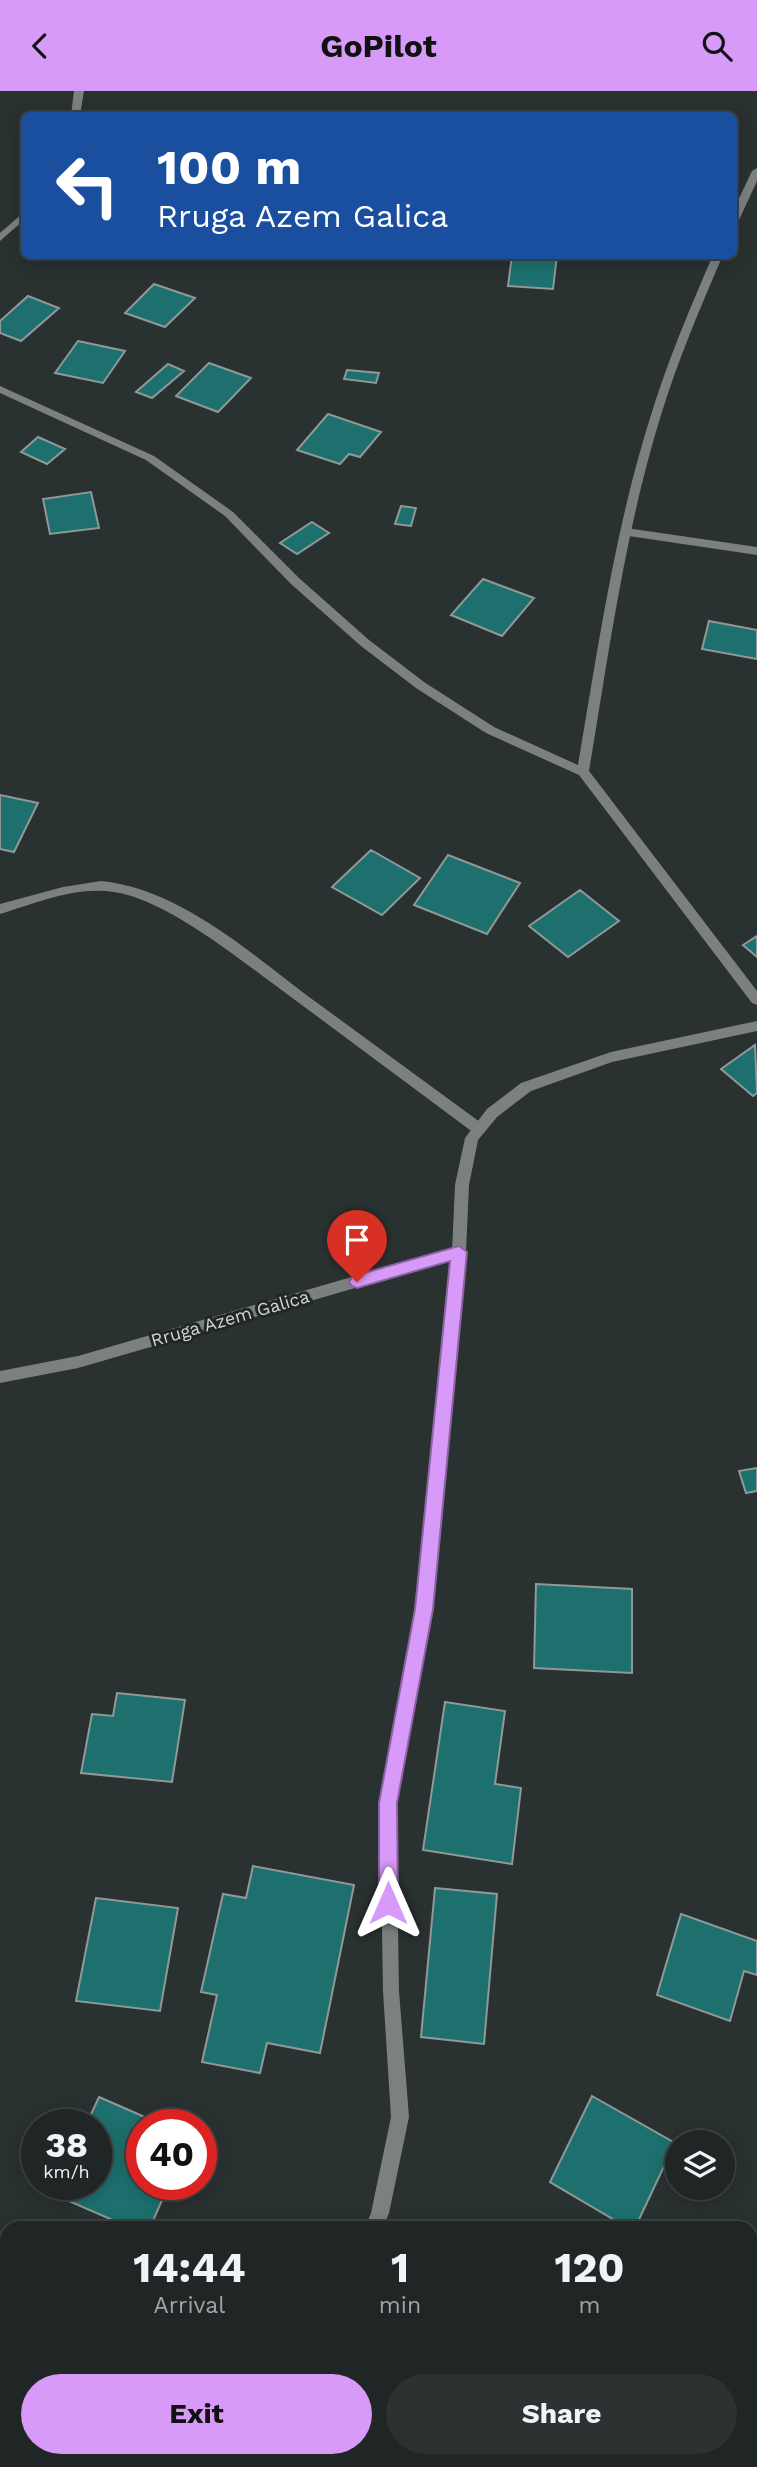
<!DOCTYPE html>
<style>
:root{--surface:#202525;--page:#2d3132;--text:#f1f3f6;--muted:#a2a5a7;--line:#3d4242;--accent:#d89af8}
body{margin:0;font-family:"Work Sans",sans-serif;background:var(--page);color:var(--text);height:100vh;display:flex;flex-direction:column;font-size:26px;white-space:nowrap}
*{box-sizing:border-box;margin:0}
p{font-size:23px;color:var(--muted)}
.icon{flex:none;width:38px;height:38px;fill:none;stroke:currentColor;stroke-width:2;stroke-linecap:round;stroke-linejoin:round}
.map{position:relative;flex:1;overflow:hidden}
.sheet{position:absolute;left:0px;top:2130px;width:758px;height:247px;display:flex;flex-direction:column;background:var(--surface);border-radius:21px 21px 0 0;box-shadow:0 4px 18px #0003,0 0 0 2px var(--line)}
.sheet>*{flex:none}
.banner{position:absolute;left:21px;top:21px;width:716px;height:147px;border-radius:10px;box-shadow:0 4px 18px #0003,0 0 0 2px var(--line);background:#1a4fa0;color:#fff;overflow:hidden}
.fabs{position:absolute;left:665px;top:2039px;display:grid;gap:14px}
.fabs a{display:grid;place-items:center;width:70px;height:70px;border-radius:50%;background:var(--surface);box-shadow:0 4px 18px #0003,0 0 0 2px var(--line);font-size:35px}
.speed{position:absolute;left:21px;top:2018px;display:flex;gap:14px;font-size:35px;font-weight:700;text-align:center}
.speed>*{display:grid;place-content:center;width:91px;height:91px;border-radius:50%;background:var(--surface);box-shadow:0 4px 18px #0003,0 0 0 2px var(--line);line-height:1}
.speed small{font-size:18px;font-weight:400}
.speed .limit{border:10px solid #d22;background:#fff;color:#111}
.pin{position:absolute;display:grid;place-items:center;width:60px;height:60px;color:#fff;margin:-72px -30px;border-radius:50% 50% 50% 0;rotate:-45deg;box-shadow:0 0 7px #0007}
.pin .icon{rotate:45deg}
.me{position:absolute;width:77px;margin:-38px;rotate:0deg;stroke-linejoin:round;filter:drop-shadow(0 0 5px #0008)}
.turn{display:flex;align-items:center;gap:24px;height:147px;padding:0 21px;font-size:32px}
.turn .icon{width:91px;height:91px;stroke-width:2.5}
.turn b{display:block;font-size:49px;line-height:60px}
.eta{display:flex;justify-content:space-evenly;align-items:center;height:119px;text-align:center}
.eta b{font-size:42px;font-weight:700;line-height:49px}
.button{display:flex;gap:14px;margin-top:auto;padding:14px 21px}
.button a{flex:1;height:80px;border-radius:42px;background:var(--accent);color:#111;font-size:28px;font-weight:700;line-height:80px;text-align:center}
.button a+a{background:var(--page);color:var(--text)}
header{display:flex;justify-content:space-between;align-items:center;height:91px;padding:0 21px;background:var(--accent);color:#111;font-size:32px;font-weight:700}
.map>svg:first-child{display:block}
</style>
<header><svg class="icon" aria-label="back" viewBox="0 0 24 24"><path d="M15 5l-7 7 7 7"/></svg>GoPilot<svg class="icon" aria-label="search" viewBox="0 0 24 24"><circle cx="10" cy="10" r="6"/><path d="M15 15l6 6"/></svg></header>
<div class="map">
<svg width="757" height="2376" viewBox="0 0 757 2376">
<rect width="100%" height="100%" fill="#2a3131"/>
<!-- building -->
<path fill="#1d706e" stroke="#909898" stroke-width="2" d="M 512,164 L 557,164 L 553,198 L 508,195 Z
M 154,193 L 195,207 L 165,236 L 125,222 Z
M 28,205 L 59,217 L 21,250 L 0,242 L 0,230 Z
M 78,250 L 125,260 L 103,292 L 55,282 Z
M 209,272 L 251,287 L 218,321 L 176,305 Z
M 168,273 L 184,280 L 152,307 L 136,301 Z
M 347,279 L 379,282 L 376,292 L 344,288 Z
M 328,323 L 381,341 L 360,366 L 349,363 L 340,373 L 297,359 Z
M 38,346 L 65,358 L 47,373 L 21,361 Z
M 91,401 L 99,437 L 50,443 L 43,408 Z
M 401,415 L 416,417 L 411,435 L 395,433 Z
M 312,431 L 329,442 L 297,463 L 280,452 Z
M 483,488 L 534,507 L 502,545 L 451,524 Z
M 709,530 L 757,539 L 757,568 L 702,558 Z
M 0,704 L 38,712 L 14,761 L 0,758 Z
M 371,759 L 420,787 L 382,824 L 332,796 Z
M 448,764 L 520,792 L 487,843 L 414,814 Z
M 580,799 L 619,830 L 568,866 L 529,835 Z
M 757,845 L 757,866 L 743,854 Z
M 755,954 L 757,1002 L 753,1005 L 721,978 Z
M 757,1377 L 757,1400 L 746,1402 L 739,1380 Z
M 536,1493 L 632,1498 L 632,1582 L 534,1577 Z
M 117,1602 L 185,1609 L 172,1691 L 81,1682 L 92,1623 L 113,1625 Z
M 445,1611 L 505,1620 L 495,1693 L 521,1697 L 512,1773 L 423,1759 Z
M 253,1775 L 354,1794 L 320,1962 L 267,1952 L 260,1982 L 202,1971 L 217,1904 L 201,1901 L 223,1803 L 246,1807 Z
M 435,1797 L 497,1803 L 484,1953 L 421,1946 Z
M 96,1807 L 178,1817 L 160,1920 L 76,1910 Z
M 681,1823 L 757,1850 L 757,1884 L 744,1880 L 730,1930 L 657,1904 Z
M 592,2005 L 675,2052 L 635,2137 L 628,2137 L 550,2091 Z
M 99,2006 L 163,2034 L 142,2034 L 142,2093 L 169,2093 L 150,2137 L 131,2137 L 55,2104 L 60,2093 L 96,2093 L 96,2034 L 86,2034 Z"/>
<g fill="none" stroke-linecap="round" stroke-linejoin="round">
<!-- service -->
<path fill="#7c8080" fill-rule="evenodd" d="M 626,437 L 757,456 L 757,464 L 622,444 L 621,441 Z"/>
<!-- minor -->
<path fill="#7c8080" fill-rule="evenodd" d="M 74,0 L 84,0 L 80,24 L 71,24 Z
M 757,77 L 757,90 L 738,131 L 733,134 L 733,120 L 752,80 Z
M 24,121 L 24,129 L 0,150 L 0,142 Z
M 713,164 L 723,164 C 700,217 678,269 661,324 C 625,440 609,561 589,680 L 757,900 L 757,914 L 752,912 L 579,684 L 486,642 L 416,597 L 361,555 L 291,493 L 225,425 L 146,369 L 0,302 L 0,295 L 154,365 L 233,421 L 299,487 L 369,549 L 424,591 L 494,636 L 578,674 C 598,557 615,437 651,324 C 668,269 690,217 713,164 Z
M 101,790 C 180,797 255,866 316,911 C 372,952 428,993 484,1034 L 486,1038 L 484,1042 L 474,1042 C 413,997 352,951 291,906 C 245,873 169,809 114,801 C 76,795 36,812 0,823 L 0,813 L 63,796 Z
M 459,1155 L 464,1157 L 466,1161 L 464,1165 L 459,1167 L 78,1277 L 0,1292 L 0,1280 L 78,1265 Z"/>
<!-- tertiary -->
<path fill="#7c8080" fill-rule="evenodd" d="M 757,930 L 757,940 L 612,971 L 531,1000 L 497,1026 L 478,1049 L 469,1094 L 466,1161 L 432,1518 L 396,1712 L 399,1900 L 409,2026 L 389,2122 L 383,2137 L 365,2137 L 371,2122 L 391,2026 L 383,1900 L 380,1712 L 416,1518 L 452,1161 L 455,1094 L 465,1047 L 487,1018 L 521,992 L 611,961 Z
M 275,2370 L 294,2370 L 292,2376 L 273,2376 Z"/>
</g>
<!-- route -->
<path fill="#d89af8" stroke="#8c64a1" stroke-width="2" d="M 459,1155 L 467,1161 L 433,1518 L 397,1712 L 398,1812 L 395,1819 L 388,1822 L 381,1819 L 379,1812 L 379,1712 L 415,1518 L 450,1170 L 357,1197 L 352,1195 L 349,1191 L 352,1186 L 357,1184 Z"/>
<g text-anchor="middle" dominant-baseline="central" stroke-width="6" stroke-linejoin="round" paint-order="stroke">
<!-- street labels -->
<g font-size="18" fill="#d0d4d4" stroke="#212727">
<text transform="translate(230 1227) rotate(-16)">Rruga Azem Galica</text>
</g>
</g>
</svg>
<div class="fabs">
<a><svg class="icon" aria-label="layers" viewBox="0 0 24 24"><path d="M12 4l9 5-9 5-9-5zM3 14l9 5 9-5"/></svg></a>
</div>
<div class="speed"><div>38<small>km/h</small></div><div class="limit">40</div></div>
<div class="pin" style="left:357px;top:1191px;background:#d93025"><svg class="icon" aria-label="arrive" viewBox="0 0 24 24"><path d="M6 21V4h12l-3 4 3 4H6"/></svg></div>
<svg class="me" style="left:388px;top:1812px" viewBox="-20 -20 40 40"><path d="M0-17L14 15 0 8-14 15z" fill="#d89af8" stroke="#fff" stroke-width="4"/></svg>
<div class="banner">
<div class="turn"><svg class="icon" aria-label="left" viewBox="0 0 24 24"><path d="M17 20v-9H6M10 6l-5 5 5 5"/></svg><div><b>100 m</b>Rruga Azem Galica</div></div>
</div>
<section class="sheet">
<div class="eta">
<div><b>14:44</b><p>Arrival</p></div>
<div><b>1</b><p>min</p></div>
<div><b>120</b><p>m</p></div>
</div>
<div class="button"><a>Exit</a><a>Share</a></div>
</section>
</div>
